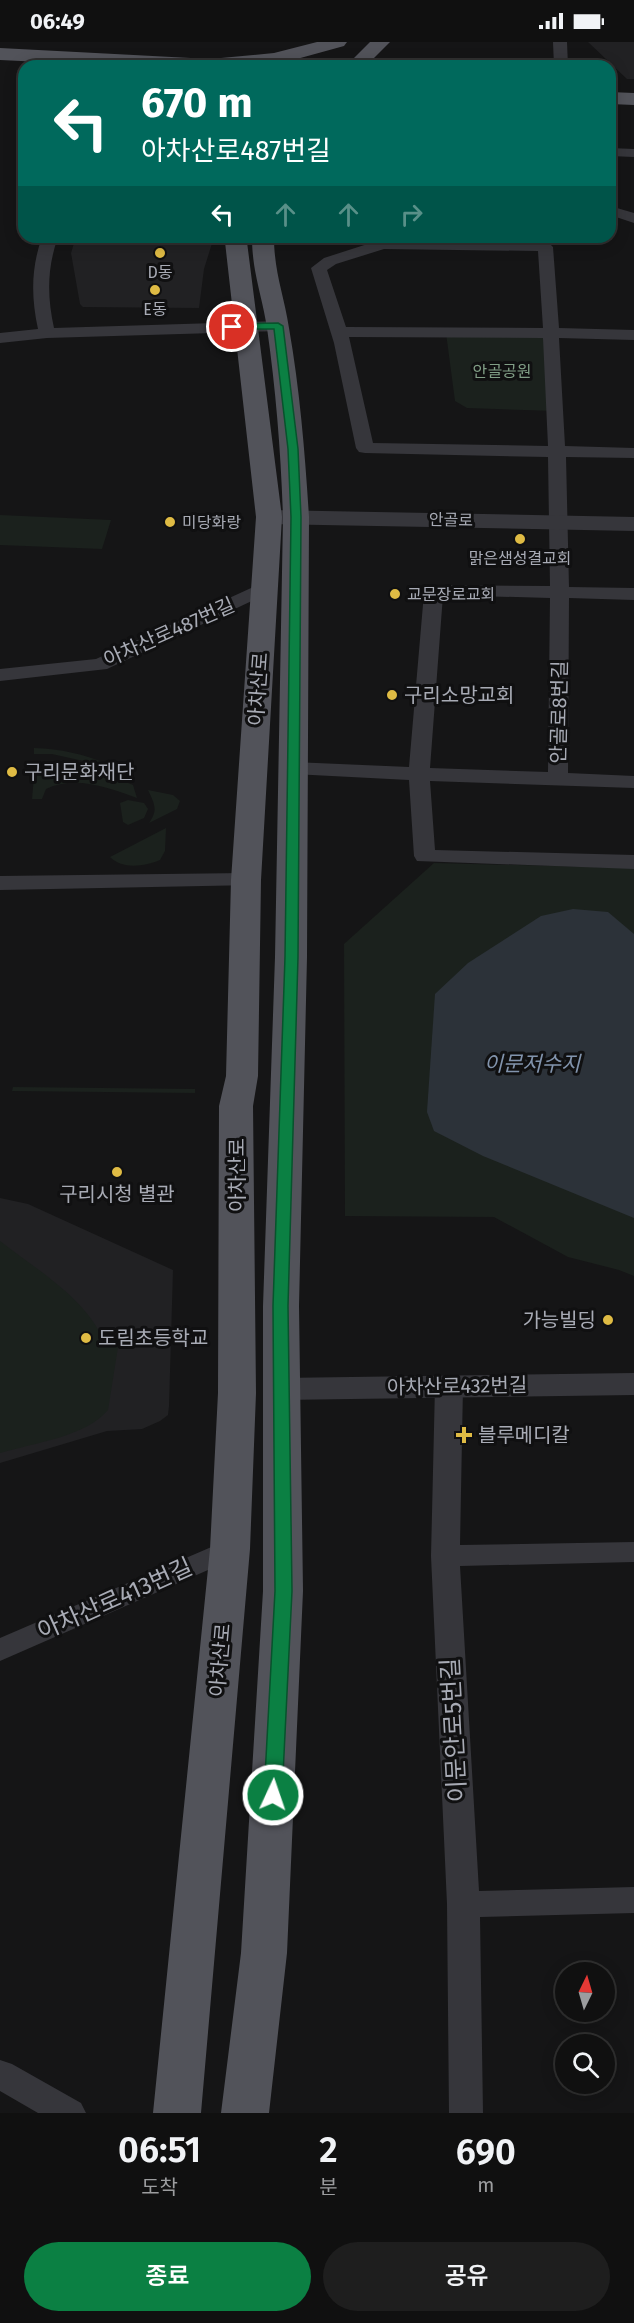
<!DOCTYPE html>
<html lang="ko">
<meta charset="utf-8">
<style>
:root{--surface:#101010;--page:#1e1e1e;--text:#f1f3f6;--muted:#9c9d9f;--line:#303030;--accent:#0b8043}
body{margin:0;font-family:"Fira Sans","Noto Sans KR",sans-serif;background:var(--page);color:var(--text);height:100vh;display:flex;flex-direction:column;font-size:22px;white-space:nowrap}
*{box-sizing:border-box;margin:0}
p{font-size:20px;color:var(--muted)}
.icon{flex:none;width:33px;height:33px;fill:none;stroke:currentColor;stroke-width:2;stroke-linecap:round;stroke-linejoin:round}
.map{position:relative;height:2071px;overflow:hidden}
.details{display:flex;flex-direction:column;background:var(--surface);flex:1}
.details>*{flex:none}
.guide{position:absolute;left:18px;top:18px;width:598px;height:183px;border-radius:18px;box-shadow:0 3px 15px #0003,0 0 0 2px var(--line);background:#00695c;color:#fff;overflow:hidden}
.needle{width:39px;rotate:5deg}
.fabs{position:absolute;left:555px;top:1920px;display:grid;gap:12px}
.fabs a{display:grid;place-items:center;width:60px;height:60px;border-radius:50%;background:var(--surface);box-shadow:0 3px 15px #0003,0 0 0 2px var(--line);font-size:30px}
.pin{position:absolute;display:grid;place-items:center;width:51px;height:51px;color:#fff;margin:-26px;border:3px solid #fff;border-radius:50%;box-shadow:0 2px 6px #0007}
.me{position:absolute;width:66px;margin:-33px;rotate:3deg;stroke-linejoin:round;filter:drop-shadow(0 0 4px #0008)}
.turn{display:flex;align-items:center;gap:21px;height:126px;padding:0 24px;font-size:27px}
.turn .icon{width:78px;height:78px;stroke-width:2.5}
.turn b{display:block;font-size:42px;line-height:51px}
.lanes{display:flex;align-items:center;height:57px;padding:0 24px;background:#0003;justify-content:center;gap:30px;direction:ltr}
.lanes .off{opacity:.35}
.eta{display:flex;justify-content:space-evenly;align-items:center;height:102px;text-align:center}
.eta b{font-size:36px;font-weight:600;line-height:42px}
.button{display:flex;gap:12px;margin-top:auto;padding:12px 24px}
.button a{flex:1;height:69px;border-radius:36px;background:var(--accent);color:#fff;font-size:24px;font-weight:600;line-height:69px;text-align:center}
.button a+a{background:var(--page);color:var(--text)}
.status{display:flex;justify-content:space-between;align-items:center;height:42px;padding:0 30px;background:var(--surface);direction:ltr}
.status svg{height:16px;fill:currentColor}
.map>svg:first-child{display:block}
</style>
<div class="status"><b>06:49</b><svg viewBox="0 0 49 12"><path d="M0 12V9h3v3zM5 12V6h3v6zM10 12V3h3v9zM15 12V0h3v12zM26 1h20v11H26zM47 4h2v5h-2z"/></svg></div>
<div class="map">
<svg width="634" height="2071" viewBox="0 0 634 2071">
<rect width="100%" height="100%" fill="#151516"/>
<!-- built -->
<path fill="#212123" d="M 588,0 L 634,0 L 634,37 L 627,37 Z
M 76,195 L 214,195 L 204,227 L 199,266 L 83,265 L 80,262 L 71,211 Z
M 0,1156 L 28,1162 L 173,1228 L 169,1364 L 168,1373 L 160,1379 L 142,1387 L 107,1389 L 0,1421 Z"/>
<!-- green -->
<path fill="#1b211d" d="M 446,291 L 551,291 L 556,369 L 467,366 L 455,359 Z
M 0,473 L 111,478 L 102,507 L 0,503 Z
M 34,706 C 65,707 91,714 119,727 L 52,712 L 34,712 Z
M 86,724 L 133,743 L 137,756 C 108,746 76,733 46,747 L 42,757 L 32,757 L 34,734 L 49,725 Z
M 148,748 L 173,753 L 180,759 L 177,767 L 149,781 C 158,768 155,763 148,748 Z
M 128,758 L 144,761 L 148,767 L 144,776 L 128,783 L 123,780 L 120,761 Z
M 166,786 L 165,809 L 160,818 C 145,824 123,828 110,815 Z
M 434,821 L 634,826 L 634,1234 L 619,1228 L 568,1215 L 494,1175 L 345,1174 L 344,902 Z
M 13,1045 L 195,1047 L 195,1051 L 12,1049 Z
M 0,1199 C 37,1228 91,1259 106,1305 L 118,1305 L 108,1368 C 85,1395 34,1401 0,1411 Z"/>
<!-- water -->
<path fill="#2c3239" d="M 573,867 L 608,870 L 634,892 L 634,1176 L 483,1114 L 434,1089 L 427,1070 L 435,952 L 468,921 L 541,874 Z"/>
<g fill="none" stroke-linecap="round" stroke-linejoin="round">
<!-- minor -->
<path fill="#36363b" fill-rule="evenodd" d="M 553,0 L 567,0 L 568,24 L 554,24 Z
M 610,106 L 634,107 L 634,115 L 610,114 Z
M 610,164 L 634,171 L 634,181 L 610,173 Z
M 42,195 L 58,195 C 47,226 47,254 54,286 L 278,279 L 286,284 L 278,289 L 47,296 L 0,301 L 0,291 L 38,287 C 31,255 31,226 42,195 Z
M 383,197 L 550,202 L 553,205 L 559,286 L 634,288 L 634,298 L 559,296 L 565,404 L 634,406 L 634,416 L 566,415 L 569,545 L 634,546 L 634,558 L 569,556 L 568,731 L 634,734 L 634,746 L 430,739 L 435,808 L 634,813 L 634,827 L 417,819 L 414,814 L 409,738 L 293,732 L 286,730 L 283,726 L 286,722 L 293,720 L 409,725 L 424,551 L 430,543 L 550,544 L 548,415 L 365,411 L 359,410 L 356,406 L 334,301 L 311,226 L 324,216 ZM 384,207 L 538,209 L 543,286 L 346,285 L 327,228 L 336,222 ZM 349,295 L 543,296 L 548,404 L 373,401 ZM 443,553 L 550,556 L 548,730 L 430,726 Z
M 264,540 L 271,542 L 273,546 L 271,550 L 107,627 L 0,639 L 0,627 L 96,617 Z
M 246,831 L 254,833 L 257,838 L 254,843 L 0,848 L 0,834 Z
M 449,1335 L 459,1338 L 463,1344 L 460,1503 L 634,1500 L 634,1520 L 460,1524 L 479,1849 L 634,1845 L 634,1871 L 480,1875 L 483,2071 L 449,2071 L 447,1862 L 431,1514 L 435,1344 L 439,1338 Z
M 230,1497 L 240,1500 L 244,1507 L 240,1514 L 0,1619 L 0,1596 Z
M 0,2018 L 12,2022 L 81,2061 L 86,2071 L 38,2071 L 0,2049 Z"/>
<!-- tertiary -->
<path fill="#36363b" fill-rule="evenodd" d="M 269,468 L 634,475 L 634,489 L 269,482 L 261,480 L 258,475 L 261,470 Z
M 634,1331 L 634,1353 L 281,1358 L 269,1355 L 264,1347 L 269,1339 L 281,1336 Z"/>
<!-- primary -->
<path fill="#52535a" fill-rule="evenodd" d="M 317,0 L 347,0 L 344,4 L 275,23 L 257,24 L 126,24 L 0,18 L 0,6 L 210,17 L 274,11 Z
M 370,0 L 390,0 L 366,24 L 346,24 Z
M 610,50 L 634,51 L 634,63 L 610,62 Z
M 227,195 L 249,195 L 247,200 L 282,475 L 261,838 L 258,1034 L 253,1064 L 256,1351 L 250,1507 L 201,2071 L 153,2071 L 210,1507 L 218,1351 L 219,1064 L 226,1034 L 231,838 L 256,475 L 225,200 Z
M 252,195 L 274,195 C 274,230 284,253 289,286 C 300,349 305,412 309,475 L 307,915 L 299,1264 L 303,1549 L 287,1911 L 269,2071 L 221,2071 L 241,1911 L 263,1549 L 263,1264 L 275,915 L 283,475 C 281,412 276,349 267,286 C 262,253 252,230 252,195 Z"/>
</g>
<!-- route -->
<path fill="#0b8043" stroke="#07532c" stroke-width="1.5" d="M 278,281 L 283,284 L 298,407 L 301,475 L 298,915 L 288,1264 L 292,1549 L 282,1753 L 279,1757 L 273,1759 L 267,1757 L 264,1753 L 275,1549 L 273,1264 L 285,915 L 291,475 L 288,407 L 274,287 L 232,287 L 227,285 L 232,282 Z"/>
<!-- markers -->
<g fill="#dfbb44" stroke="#101011" stroke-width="2">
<circle cx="160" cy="211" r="6"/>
<circle cx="155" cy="248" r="6"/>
<circle cx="170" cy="480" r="6"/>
<circle cx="520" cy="497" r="6"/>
<circle cx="395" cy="552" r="6"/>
<circle cx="392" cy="653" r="6"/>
<circle cx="12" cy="730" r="6"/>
<circle cx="117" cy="1130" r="6"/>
<circle cx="608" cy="1278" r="6"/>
<circle cx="86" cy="1296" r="6"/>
<path d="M461 1384h6v6h6v6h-6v6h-6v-6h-6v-6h6z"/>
</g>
<g text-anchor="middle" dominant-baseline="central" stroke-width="6" stroke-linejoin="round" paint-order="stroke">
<!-- far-poi labels -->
<g font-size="16" fill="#a8abb5" stroke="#101011">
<text x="160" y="230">D동</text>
<text x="155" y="267">E동</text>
<text x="182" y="480" text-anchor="start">미당화랑</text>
<text x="520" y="516">맑은샘성결교회</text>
<text x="407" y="552" text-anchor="start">교문장로교회</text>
</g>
<!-- far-park labels -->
<g font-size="16" fill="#819e86" stroke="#101011">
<text x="502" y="329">안골공원</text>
</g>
<!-- far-street labels -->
<g font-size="16" fill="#a8abb5" stroke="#101011">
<text transform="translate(451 478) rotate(1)">안골로</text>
</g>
<!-- street labels -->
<g font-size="20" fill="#a8abb5" stroke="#101011">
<text transform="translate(169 590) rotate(-24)">아차산로487번길</text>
<text transform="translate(258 647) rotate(-86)">아차산로</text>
<text transform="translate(559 670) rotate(-89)">안골로8번길</text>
<text transform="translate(237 1133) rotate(-90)">아차산로</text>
<text transform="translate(457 1344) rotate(-1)">아차산로432번길</text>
<text transform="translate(220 1618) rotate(-85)">아차산로</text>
</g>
<!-- poi labels -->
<g font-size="20" fill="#a8abb5" stroke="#101011" text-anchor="start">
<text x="404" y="653">구리소망교회</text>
<text x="24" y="730">구리문화재단</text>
<text x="117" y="1152" text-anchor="middle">구리시청 별관</text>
<text x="596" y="1278" text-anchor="end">가능빌딩</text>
<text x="98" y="1296">도림초등학교</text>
<text x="478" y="1393">블루메디칼</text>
</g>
<!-- water labels -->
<g font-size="21" font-style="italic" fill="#8294ad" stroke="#101011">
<text x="532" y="1022">이문저수지</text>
</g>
<!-- near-street labels -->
<g font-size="24" fill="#a8abb5" stroke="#101011">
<text transform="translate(115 1557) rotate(-24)">아차산로413번길</text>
<text transform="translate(454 1688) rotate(-93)">이문안로5번길</text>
</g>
</g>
</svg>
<div class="fabs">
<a><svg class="needle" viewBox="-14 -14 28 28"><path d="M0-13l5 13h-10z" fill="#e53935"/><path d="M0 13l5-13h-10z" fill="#9c9d9f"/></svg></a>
<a><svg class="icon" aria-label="search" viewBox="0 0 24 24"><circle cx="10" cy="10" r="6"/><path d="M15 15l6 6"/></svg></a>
</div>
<div class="pin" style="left:232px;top:285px;background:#d93025"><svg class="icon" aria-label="arrive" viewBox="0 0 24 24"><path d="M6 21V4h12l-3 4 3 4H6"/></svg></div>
<svg class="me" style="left:273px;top:1753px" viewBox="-20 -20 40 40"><circle r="17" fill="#0b8043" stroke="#fff" stroke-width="3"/><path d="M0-11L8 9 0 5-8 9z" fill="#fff"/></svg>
<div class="guide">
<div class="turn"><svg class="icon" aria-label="left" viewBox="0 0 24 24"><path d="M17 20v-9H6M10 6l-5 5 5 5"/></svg><div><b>670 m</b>아차산로487번길</div></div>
<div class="lanes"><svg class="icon" aria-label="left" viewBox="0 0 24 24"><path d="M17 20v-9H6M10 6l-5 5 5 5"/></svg><svg class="icon off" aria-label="ahead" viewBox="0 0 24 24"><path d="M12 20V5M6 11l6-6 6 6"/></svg><svg class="icon off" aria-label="ahead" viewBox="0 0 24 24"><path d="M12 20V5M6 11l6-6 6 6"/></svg><svg class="icon off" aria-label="right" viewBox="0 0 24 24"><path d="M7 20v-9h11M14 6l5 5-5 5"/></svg></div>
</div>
</div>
<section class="details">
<div class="eta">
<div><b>06:51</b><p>도착</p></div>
<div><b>2</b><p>분</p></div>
<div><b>690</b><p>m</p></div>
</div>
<div class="button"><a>종료</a><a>공유</a></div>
</section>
